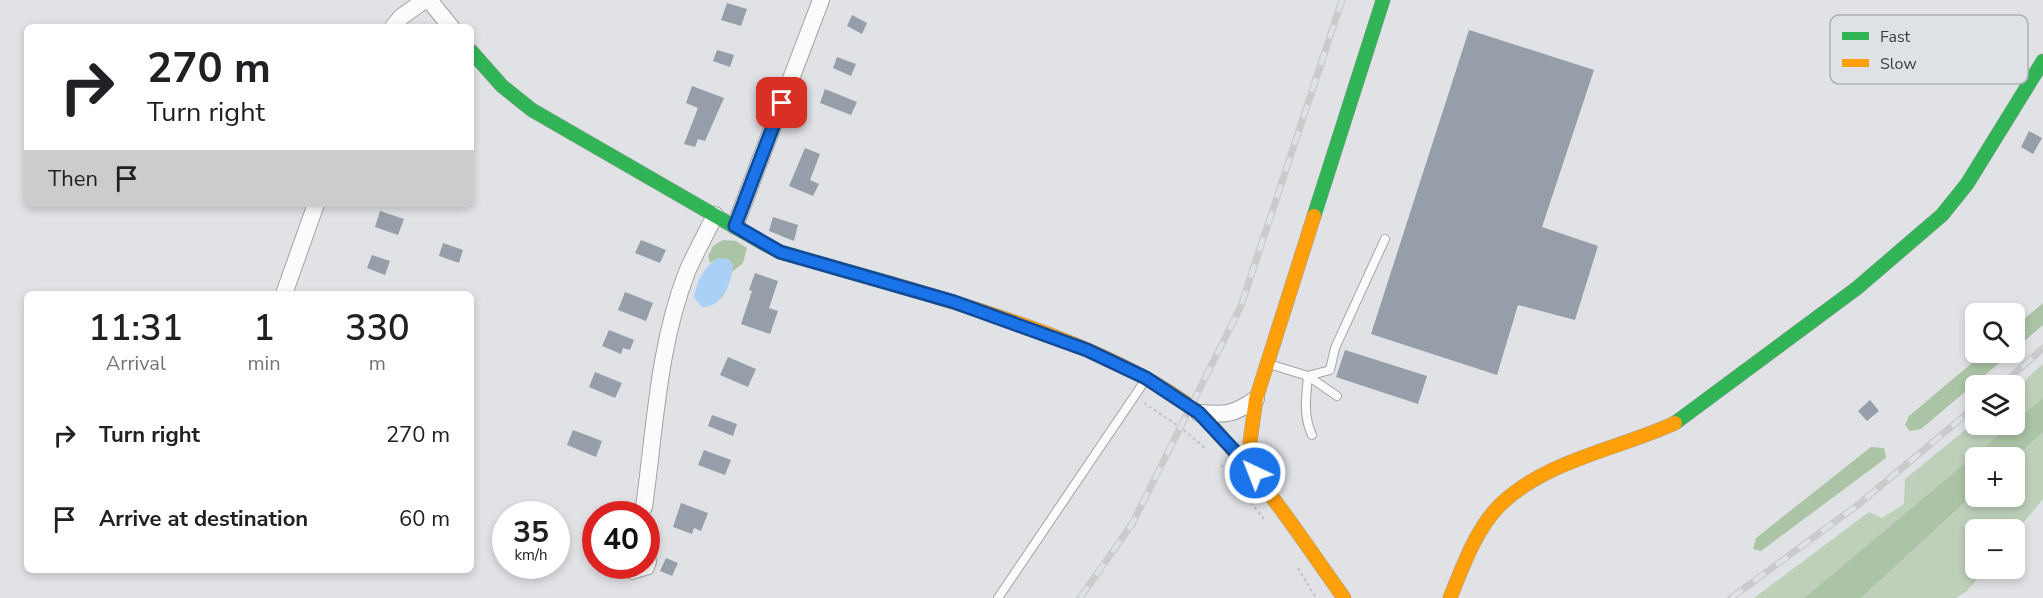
<!DOCTYPE html>
<meta charset="utf-8">
<style>
:root{--surface:#fff;--page:#f2f2f2;--text:#202124;--muted:#757577}
body{margin:0;font-family:"Nunito Sans",sans-serif;background:var(--page);color:var(--text);height:100vh;display:flex;flex-direction:column;font-size:22px;white-space:nowrap}
*{box-sizing:border-box;margin:0}
p{font-size:20px;color:var(--muted)}
.icon{flex:none;width:33px;height:33px;fill:none;stroke:currentColor;stroke-width:2;stroke-linecap:round;stroke-linejoin:round}
.map{position:relative;flex:1;overflow:hidden}
.sheet{position:absolute;left:24px;top:291px;width:450px;height:282px;display:flex;flex-direction:column;background:var(--surface);border-radius:9px;box-shadow:0 3px 9px #0003}
.sheet>*{flex:none}
.guide{position:absolute;left:24px;top:24px;width:450px;height:183px;border-radius:9px;box-shadow:0 3px 9px #0003;background:#fff;color:var(--text);overflow:hidden}
.fabs{position:absolute;left:1965px;top:303px;display:grid;gap:12px}
.fabs a{display:grid;place-items:center;width:60px;height:60px;border-radius:9px;background:var(--surface);box-shadow:0 3px 9px #0003;font-size:30px}
.speed{position:absolute;left:492px;top:501px;display:flex;gap:12px;font-size:30px;font-weight:700;text-align:center}
.speed>*{display:grid;place-content:center;width:78px;height:78px;border-radius:50%;background:var(--surface);box-shadow:0 3px 9px #0003;line-height:1}
.speed small{font-size:15px;font-weight:400}
.speed .limit{border:9px solid #d22;background:#fff;color:#111}
.pin{position:absolute;display:grid;place-items:center;width:51px;height:51px;color:#fff;margin:-26px;border-radius:12px;box-shadow:0 3px 9px #0006}
.me{position:absolute;width:66px;margin:-33px;rotate:317deg;stroke-linejoin:round;filter:drop-shadow(0 0 4px #0008)}
.turn{display:flex;align-items:center;gap:21px;height:126px;padding:0 24px;font-size:27px}
.turn .icon{width:78px;height:78px;stroke-width:2.5}
.turn b{display:block;font-size:42px;line-height:51px}
.then{display:flex;align-items:center;height:57px;padding:0 24px;background:#0003;gap:12px;font-size:22px}
.eta{display:flex;justify-content:space-evenly;align-items:center;height:102px;text-align:center}
.eta b{font-size:36px;font-weight:600;line-height:42px}
ul{padding:0;list-style:none}
li{display:flex;align-items:center;gap:18px;height:84px;padding:0 24px}
li div{flex:1}
li b{display:block;font-size:22px}
li em{font-style:normal}
.map>svg:first-child{display:block}
</style>
<div class="map">
<svg width="2043" height="598" viewBox="0 0 2043 598">
<rect width="100%" height="100%" fill="#e0e2e5"/>
<!-- green -->
<path fill="#bed0ba" d="M 2043,364 L 2043,398 L 2015,422 C 2014,389 2019,385 2043,364 Z
M 1979,425 L 2011,425 L 1804,598 L 1754,598 L 1869,512 L 1882,518 L 1904,504 L 1905,479 L 1965,430 Z
M 2043,432 L 2043,499 L 2015,533 L 2014,530 L 1976,530 L 1976,568 L 1986,569 L 1967,591 L 1956,598 L 1861,598 L 1975,493 L 1976,496 L 2014,496 L 2015,458 Z"/>
<!-- forest -->
<path fill="#acc4a6" d="M 723,240 L 736,241 L 747,248 L 743,263 L 732,272 L 733,264 L 719,258 L 710,263 L 708,256 L 713,246 Z
M 2043,303 L 2043,325 L 2015,349 L 2015,327 Z
M 1984,353 L 2011,353 L 1921,429 L 1910,431 L 1905,425 L 1909,416 Z
M 2043,398 L 2043,432 L 2015,458 L 1976,458 L 1975,493 L 1861,598 L 1804,598 Z
M 1871,447 L 1884,448 L 1886,458 L 1761,551 L 1753,549 L 1756,538 Z"/>
<!-- water -->
<path fill="#abd0f5" d="M 719,258 L 728,259 L 733,264 C 732,282 723,308 702,307 L 694,297 C 697,280 704,266 719,258 Z"/>
<!-- building -->
<path fill="#959ea9" d="M 727,3 L 747,9 L 741,26 L 721,20 Z
M 852,15 L 867,23 L 862,34 L 847,26 Z
M 1469,30 L 1594,70 L 1542,227 L 1598,246 L 1575,320 L 1518,305 L 1497,375 L 1371,334 Z
M 717,50 L 734,55 L 730,67 L 713,61 Z
M 837,57 L 856,64 L 851,76 L 833,68 Z
M 692,86 L 724,98 L 705,141 L 698,139 L 695,147 L 684,144 L 698,108 L 686,103 Z
M 825,89 L 857,102 L 851,115 L 820,103 Z
M 2029,131 L 2042,138 L 2033,154 L 2021,147 Z
M 805,148 L 820,154 L 810,180 L 819,184 L 813,196 L 789,186 Z
M 380,211 L 404,219 L 398,235 L 375,227 Z
M 773,217 L 798,225 L 794,241 L 769,231 Z
M 641,240 L 666,250 L 660,263 L 635,253 Z
M 443,243 L 463,250 L 459,263 L 439,256 Z
M 372,255 L 390,261 L 385,275 L 367,268 Z
M 755,273 L 778,281 L 769,308 L 778,311 L 770,334 L 741,324 L 752,291 L 749,290 Z
M 625,292 L 653,303 L 646,321 L 618,310 Z
M 609,330 L 634,340 L 630,350 L 623,348 L 621,354 L 602,346 Z
M 1345,350 L 1427,376 L 1418,404 L 1336,377 Z
M 728,357 L 756,369 L 748,387 L 720,375 Z
M 595,372 L 622,383 L 615,398 L 589,387 Z
M 1870,400 L 1879,411 L 1867,421 L 1858,411 Z
M 712,415 L 737,424 L 733,436 L 708,426 Z
M 573,430 L 602,441 L 596,457 L 567,445 Z
M 704,450 L 731,460 L 725,475 L 698,465 Z
M 681,503 L 708,513 L 701,531 L 694,528 L 692,534 L 673,527 Z
M 666,558 L 678,563 L 672,576 L 660,571 Z"/>
<g fill="none" stroke-linecap="round" stroke-linejoin="round">
<defs>
<path id="lane" d="M 1269,364 L 1308,376 L 1330,370 L 1335,348 L 1385,239
M 1312,435 C 1303,416 1306,397 1308,376 L 1337,396
M 624,566 L 632,575 L 649,570 L 652,562 L 646,521
M 998,598 L 1146,379"/>
<path id="street" d="M 429,0 L 451,27
M 393,27 L 401,17 L 425,0
M 735,226 L 821,0
M 284,294 L 316,204
M 1199,413 C 1226,415 1233,415 1256,399
M 644,507 C 655,429 658,346 687,272 C 695,253 706,234 715,215"/>
<path id="fast" d="M 471,51 L 502,86 L 532,110 L 761,242 L 780,252 L 893,284
M 1314,216 L 1383,0
M 1675,423 L 1857,288 L 1942,215 L 1967,184 L 2043,61"/>
<path id="slow" d="M 893,284 C 989,312 1118,350 1198,412 C 1208,420 1217,432 1226,442 C 1271,490 1306,545 1344,598
M 1255,473 L 1250,442 L 1256,399 L 1314,216
M 1450,598 C 1463,566 1476,529 1500,505 C 1546,460 1619,449 1675,423"/>
</defs>
<!-- lane casing -->
<use href="#lane" stroke="#a1a3a5" stroke-width="10"/>
<!-- street casing -->
<use href="#street" stroke="#a1a3a5" stroke-width="18"/>
<!-- fast casing -->
<use href="#fast" stroke="#a1a3a5" stroke-width="15"/>
<!-- slow casing -->
<use href="#slow" stroke="#a1a3a5" stroke-width="15"/>
<!-- path -->
<path stroke="#c1c2c2" stroke-width="2" stroke-dasharray="3 3" stroke-linecap="butt" d="M 1144,403 L 1180,427 L 1205,448
M 1221,465 L 1264,519
M 1298,568 L 1316,598"/>
<!-- lane -->
<use href="#lane" stroke="#fafbfb" stroke-width="8"/>
<!-- street -->
<use href="#street" stroke="#fafbfb" stroke-width="16"/>
<!-- fast -->
<use href="#fast" stroke="#30b455" stroke-width="14"/>
<!-- slow -->
<use href="#slow" stroke="#ff9f0a" stroke-width="14"/>
<defs>
<path id="rail" d="M 2001,386 L 2043,348
M 1080,598 L 1132,524 L 1241,306 L 1342,0
M 1731,598 L 1859,504 L 1976,406"/>
</defs>
<!-- rail casing -->
<use href="#rail" stroke="#cbcbcc" stroke-width="7"/>
<!-- rail -->
<use href="#rail" stroke="#dee2e7" stroke-width="4.5" stroke-dasharray="14" stroke-linecap="butt"/>
</g>
<g fill="none" stroke-linecap="round" stroke-linejoin="round">
<defs>
<path id="route" d="M 782,103 L 735,226 L 780,252 L 954,302 L 1087,350 L 1146,378 L 1199,413 L 1255,473"/>
</defs>
<!-- route casing -->
<use href="#route" stroke="#114b97" stroke-width="15"/>
<!-- route -->
<use href="#route" stroke="#1a73e8" stroke-width="10"/>
</g>
<!-- legend -->
<rect x="1830" y="15" width="198" height="69" rx="9" fill="#dee2e7" stroke="#adb0b4" stroke-width="1.5"/>
<rect x="1842" y="32" width="27" height="8" fill="#30b455"/>
<rect x="1842" y="59" width="27" height="8" fill="#ff9f0a"/>
<g font-size="16" fill="#3a3c3e">
<text x="1880" y="42">Fast</text>
<text x="1880" y="69">Slow</text>
</g>
</svg>
<div class="fabs">
<a><svg class="icon" aria-label="search" viewBox="0 0 24 24"><circle cx="10" cy="10" r="6"/><path d="M15 15l6 6"/></svg></a>
<a><svg class="icon" aria-label="layers" viewBox="0 0 24 24"><path d="M12 4l9 5-9 5-9-5zM3 14l9 5 9-5"/></svg></a>
<a>+</a>
<a>−</a>
</div>
<div class="speed"><div>35<small>km/h</small></div><div class="limit">40</div></div>
<div class="pin" style="left:782px;top:103px;background:#d93025"><svg class="icon" aria-label="arrive" viewBox="0 0 24 24"><path d="M6 21V4h12l-3 4 3 4H6"/></svg></div>
<svg class="me" style="left:1255px;top:473px" viewBox="-20 -20 40 40"><circle r="17" fill="#1a73e8" stroke="#fff" stroke-width="3"/><path d="M0-11L8 9 0 5-8 9z" fill="#fff"/></svg>
<div class="guide">
<div class="turn"><svg class="icon" aria-label="right" viewBox="0 0 24 24"><path d="M7 20v-9h11M14 6l5 5-5 5"/></svg><div><b>270 m</b>Turn right</div></div>
<div class="then">Then<svg class="icon" aria-label="arrive" viewBox="0 0 24 24"><path d="M6 21V4h12l-3 4 3 4H6"/></svg></div>
</div>
<section class="sheet">
<div class="eta">
<div><b>11:31</b><p>Arrival</p></div>
<div><b>1</b><p>min</p></div>
<div><b>330</b><p>m</p></div>
</div>
<ul>
<li><svg class="icon" aria-label="right" viewBox="0 0 24 24"><path d="M7 20v-9h11M14 6l5 5-5 5"/></svg><div><b>Turn right</b></div><em>270 m</em></li>
<li><svg class="icon" aria-label="arrive" viewBox="0 0 24 24"><path d="M6 21V4h12l-3 4 3 4H6"/></svg><div><b>Arrive at destination</b></div><em>60 m</em></li>
</ul>
</section>
</div>
